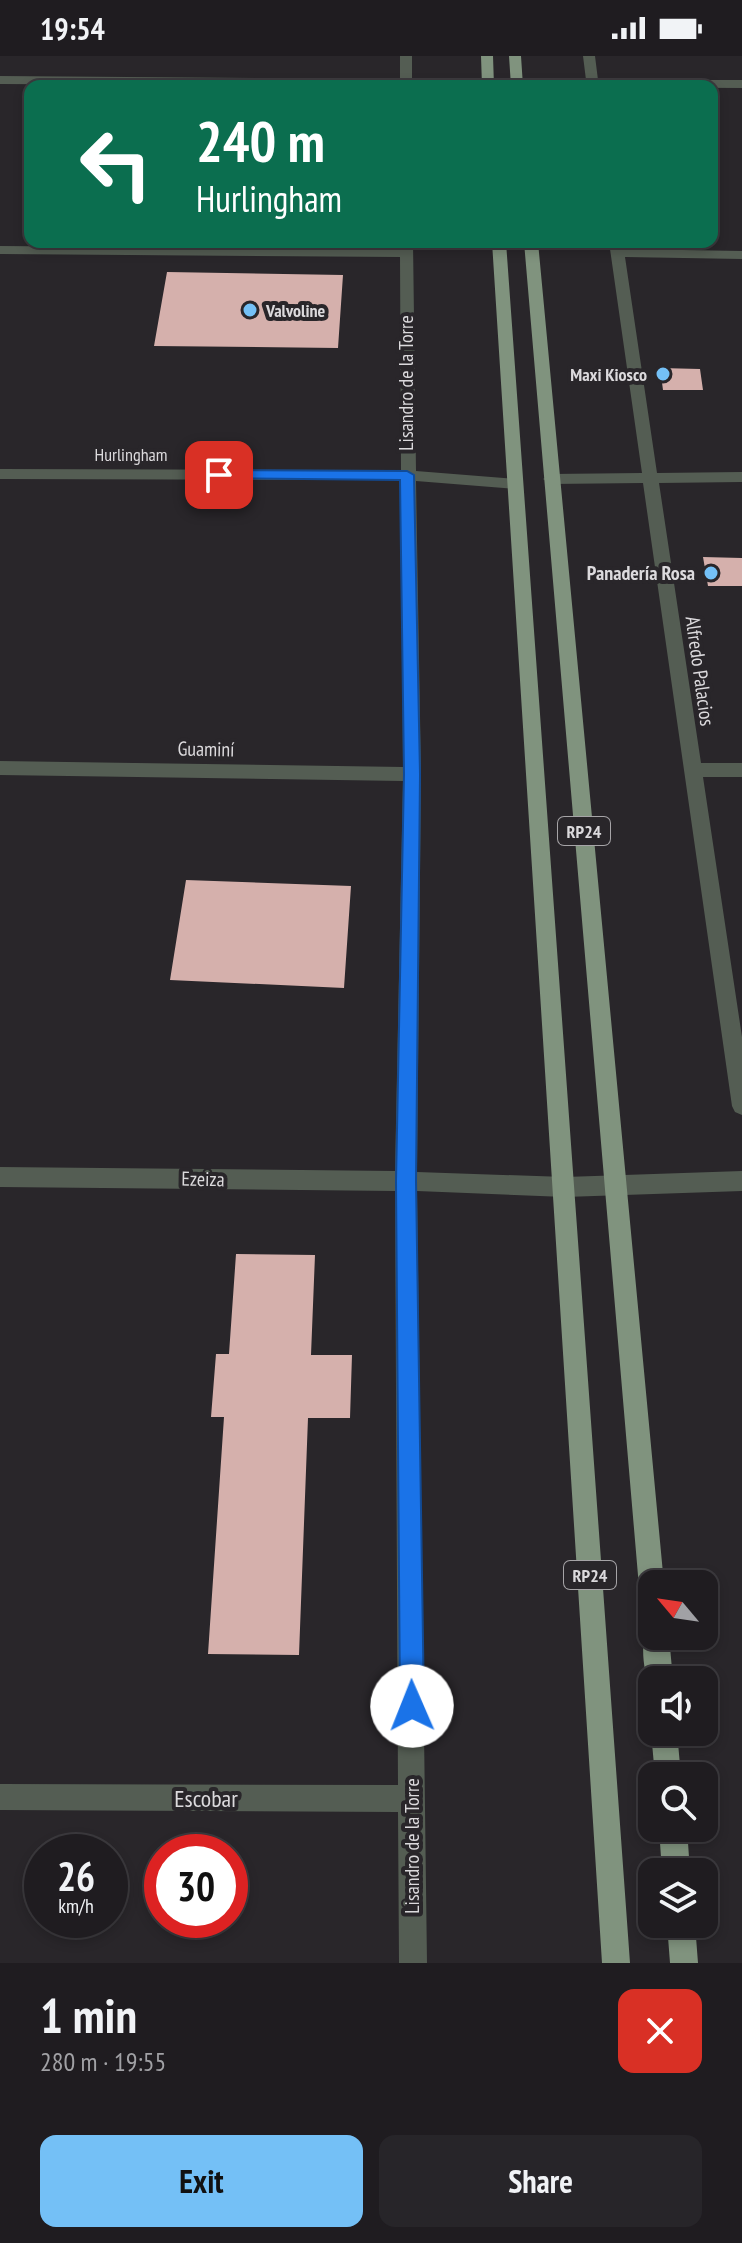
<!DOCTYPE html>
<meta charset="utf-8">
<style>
:root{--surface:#1f1c20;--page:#272529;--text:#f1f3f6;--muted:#a1a1a5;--line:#3c3a3e;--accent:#74c0f6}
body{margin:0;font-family:"PT Sans Narrow",sans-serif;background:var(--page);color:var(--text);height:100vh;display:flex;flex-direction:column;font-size:30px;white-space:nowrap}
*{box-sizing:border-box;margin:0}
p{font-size:26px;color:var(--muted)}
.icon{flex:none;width:44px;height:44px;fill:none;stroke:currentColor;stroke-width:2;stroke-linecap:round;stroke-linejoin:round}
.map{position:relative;height:1907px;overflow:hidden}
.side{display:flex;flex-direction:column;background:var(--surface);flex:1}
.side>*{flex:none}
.hud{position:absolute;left:24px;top:24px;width:694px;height:168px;border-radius:16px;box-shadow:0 4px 12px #0003,0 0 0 2px var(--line);background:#0b6e4f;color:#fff;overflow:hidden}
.needle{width:52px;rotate:299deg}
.controls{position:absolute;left:638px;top:1514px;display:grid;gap:16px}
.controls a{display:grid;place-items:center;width:80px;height:80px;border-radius:16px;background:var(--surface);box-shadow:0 4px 12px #0003,0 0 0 2px var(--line);font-size:40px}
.speed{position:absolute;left:24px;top:1778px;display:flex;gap:16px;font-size:40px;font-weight:700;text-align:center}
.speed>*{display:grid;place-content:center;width:104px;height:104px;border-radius:50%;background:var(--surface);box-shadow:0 4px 12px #0003,0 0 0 2px var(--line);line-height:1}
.speed small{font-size:20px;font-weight:400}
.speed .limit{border:12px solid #d22;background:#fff;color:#111}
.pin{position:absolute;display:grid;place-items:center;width:68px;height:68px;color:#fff;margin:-34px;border-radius:16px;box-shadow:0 4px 12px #0006}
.me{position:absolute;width:88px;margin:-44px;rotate:359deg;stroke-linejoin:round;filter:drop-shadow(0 0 6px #0008)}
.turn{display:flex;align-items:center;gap:28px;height:168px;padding:0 40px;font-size:36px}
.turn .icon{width:104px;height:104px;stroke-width:2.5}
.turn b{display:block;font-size:56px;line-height:68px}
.round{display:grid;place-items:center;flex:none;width:84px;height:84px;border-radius:16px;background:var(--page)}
.overview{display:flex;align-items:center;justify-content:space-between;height:136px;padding:0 40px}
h1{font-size:48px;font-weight:800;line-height:60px}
.action{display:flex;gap:16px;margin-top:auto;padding:16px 40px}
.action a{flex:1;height:92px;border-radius:16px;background:var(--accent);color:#111;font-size:32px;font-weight:800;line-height:92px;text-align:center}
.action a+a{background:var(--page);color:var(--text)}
.status{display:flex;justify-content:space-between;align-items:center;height:56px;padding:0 40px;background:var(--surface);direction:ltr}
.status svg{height:22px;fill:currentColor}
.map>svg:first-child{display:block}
</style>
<div class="status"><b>19:54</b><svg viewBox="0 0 49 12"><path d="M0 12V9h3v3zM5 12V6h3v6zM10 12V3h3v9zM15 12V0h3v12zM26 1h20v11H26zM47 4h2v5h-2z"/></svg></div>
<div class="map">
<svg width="742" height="1907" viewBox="0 0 742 1907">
<rect width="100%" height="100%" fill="#29262a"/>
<!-- building -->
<path fill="#d5b0ac" d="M 167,216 L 343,219 L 338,292 L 154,290 Z
M 660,312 L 700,313 L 703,334 L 663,334 Z
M 703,501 L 742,502 L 742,530 L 708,530 Z
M 186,824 L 351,830 L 344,932 L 170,924 Z
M 236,1198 L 315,1199 L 311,1299 L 352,1299 L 350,1362 L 308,1362 L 299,1599 L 208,1598 L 224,1361 L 211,1361 L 216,1298 L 229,1298 Z"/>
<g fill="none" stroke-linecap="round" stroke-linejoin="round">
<!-- minor -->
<path fill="#545d53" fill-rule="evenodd" d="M 400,0 L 412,0 L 412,23 L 586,24 L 583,0 L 595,0 L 598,24 L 742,24 L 742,32 L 0,28 L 0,20 L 400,23 Z
M 399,186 L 413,186 L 416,415 L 515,423 L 523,428 L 515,433 L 416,425 L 421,718 L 417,1116 L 565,1121 L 742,1115 L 742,1135 L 565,1141 L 417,1135 L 427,1907 L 399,1907 L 398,1756 L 0,1754 L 0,1728 L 398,1729 L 395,1135 L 0,1131 L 0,1111 L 395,1115 L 403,725 L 0,719 L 0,705 L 403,711 L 401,424 L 0,423 L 0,413 L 401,414 L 400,201 L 0,198 L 0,190 L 399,193 Z
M 609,186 L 623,186 L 624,193 L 742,195 L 742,203 L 625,201 L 657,417 L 742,416 L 742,426 L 659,427 L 701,707 L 742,707 L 742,721 L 703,721 L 742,981 L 742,1059 L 735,1056 L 732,1050 L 643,427 L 551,428 L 543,423 L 551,418 L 642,417 Z"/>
<!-- primary -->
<path fill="#80937e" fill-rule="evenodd" d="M 481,0 L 493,0 L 494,30 L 482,30 Z
M 509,0 L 521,0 L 523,30 L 511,30 Z
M 492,186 L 506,186 L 630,1907 L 602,1907 Z
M 524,186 L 538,186 L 664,1528 L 652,1528 L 652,1544 L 643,1540 L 639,1531 Z
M 652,1569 L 652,1580 L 669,1580 L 673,1624 L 652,1624 L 652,1634 C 643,1619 640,1587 647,1571 Z
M 652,1673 L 652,1676 L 677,1676 L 681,1720 L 655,1720 L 651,1676 Z
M 659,1772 L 687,1772 L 690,1816 L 662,1816 Z
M 667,1868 L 695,1868 L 698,1907 L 670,1907 Z"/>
</g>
<!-- route -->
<path fill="#1a73e8" stroke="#114b97" stroke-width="2" d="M 219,414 L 407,415 L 414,419 L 420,718 L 416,1125 L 424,1650 L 420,1659 L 412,1662 L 403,1659 L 400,1650 L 396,1125 L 404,718 L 400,424 L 214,422 L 212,419 Z"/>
<!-- markers -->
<g fill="#74c0f6" stroke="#29262a" stroke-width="3">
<circle cx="250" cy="254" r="8"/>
<circle cx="663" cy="318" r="8"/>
<circle cx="711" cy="517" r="8"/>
</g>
<g text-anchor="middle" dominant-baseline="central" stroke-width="8" stroke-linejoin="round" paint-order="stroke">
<!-- far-poi labels -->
<g font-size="18" font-weight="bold" fill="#dcdadd" stroke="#29262a" text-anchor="start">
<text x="266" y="254">Valvoline</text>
<text x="647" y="318" text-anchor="end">Maxi Kiosco</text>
</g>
<!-- far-street labels -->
<g font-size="18" fill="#dcdadd" stroke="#29262a">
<text x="131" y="398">Hurlingham</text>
</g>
<!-- shield labels -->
<g fill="#29262a" stroke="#a6a4a7" stroke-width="2">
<rect x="558" y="761" width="52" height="28" rx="6"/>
<rect x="564" y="1505" width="52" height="28" rx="6"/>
</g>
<g font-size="18" font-weight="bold" fill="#dcdadd">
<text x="584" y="775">RP24</text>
<text x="590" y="1519">RP24</text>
</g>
<!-- street labels -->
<g font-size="20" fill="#dcdadd" stroke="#29262a">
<text transform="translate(406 327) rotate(-90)">Lisandro de la Torre</text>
<text transform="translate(700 615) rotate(82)">Alfredo Palacios</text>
<text transform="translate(206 693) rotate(1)">Guaminí</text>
<text transform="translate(203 1123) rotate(1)">Ezeiza</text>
<text transform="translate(412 1790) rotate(-90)">Lisandro de la Torre</text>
</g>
<!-- poi labels -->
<g font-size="20" font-weight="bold" fill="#dcdadd" stroke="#29262a" text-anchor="end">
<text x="695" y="517">Panadería Rosa</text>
</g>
<!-- near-street labels -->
<g font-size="24" fill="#dcdadd" stroke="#29262a">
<text x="206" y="1742">Escobar</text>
</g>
</g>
</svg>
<div class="controls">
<a><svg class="needle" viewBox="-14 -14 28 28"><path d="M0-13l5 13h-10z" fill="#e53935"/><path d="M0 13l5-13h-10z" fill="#a1a1a5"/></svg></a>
<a><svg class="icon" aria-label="sound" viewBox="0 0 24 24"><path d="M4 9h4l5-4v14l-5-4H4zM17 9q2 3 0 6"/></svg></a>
<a><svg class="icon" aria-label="search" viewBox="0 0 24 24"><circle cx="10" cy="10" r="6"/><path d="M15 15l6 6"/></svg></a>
<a><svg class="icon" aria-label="layers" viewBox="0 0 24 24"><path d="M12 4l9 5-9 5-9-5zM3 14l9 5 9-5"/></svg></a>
</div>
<div class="speed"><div>26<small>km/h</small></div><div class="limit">30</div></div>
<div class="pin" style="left:219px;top:419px;background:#d93025"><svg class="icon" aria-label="arrive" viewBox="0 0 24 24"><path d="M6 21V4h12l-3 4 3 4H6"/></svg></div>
<svg class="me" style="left:412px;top:1650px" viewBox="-20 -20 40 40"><circle r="19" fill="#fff"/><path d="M0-13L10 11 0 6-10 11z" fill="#1a73e8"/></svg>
<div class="hud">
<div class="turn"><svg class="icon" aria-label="left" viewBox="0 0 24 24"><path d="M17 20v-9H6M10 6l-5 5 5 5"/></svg><div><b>240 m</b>Hurlingham</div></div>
</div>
</div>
<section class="side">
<div class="overview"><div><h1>1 min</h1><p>280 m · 19:55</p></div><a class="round" style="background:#d93025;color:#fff"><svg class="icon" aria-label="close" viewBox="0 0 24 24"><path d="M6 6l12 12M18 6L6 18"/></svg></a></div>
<div class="action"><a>Exit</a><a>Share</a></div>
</section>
